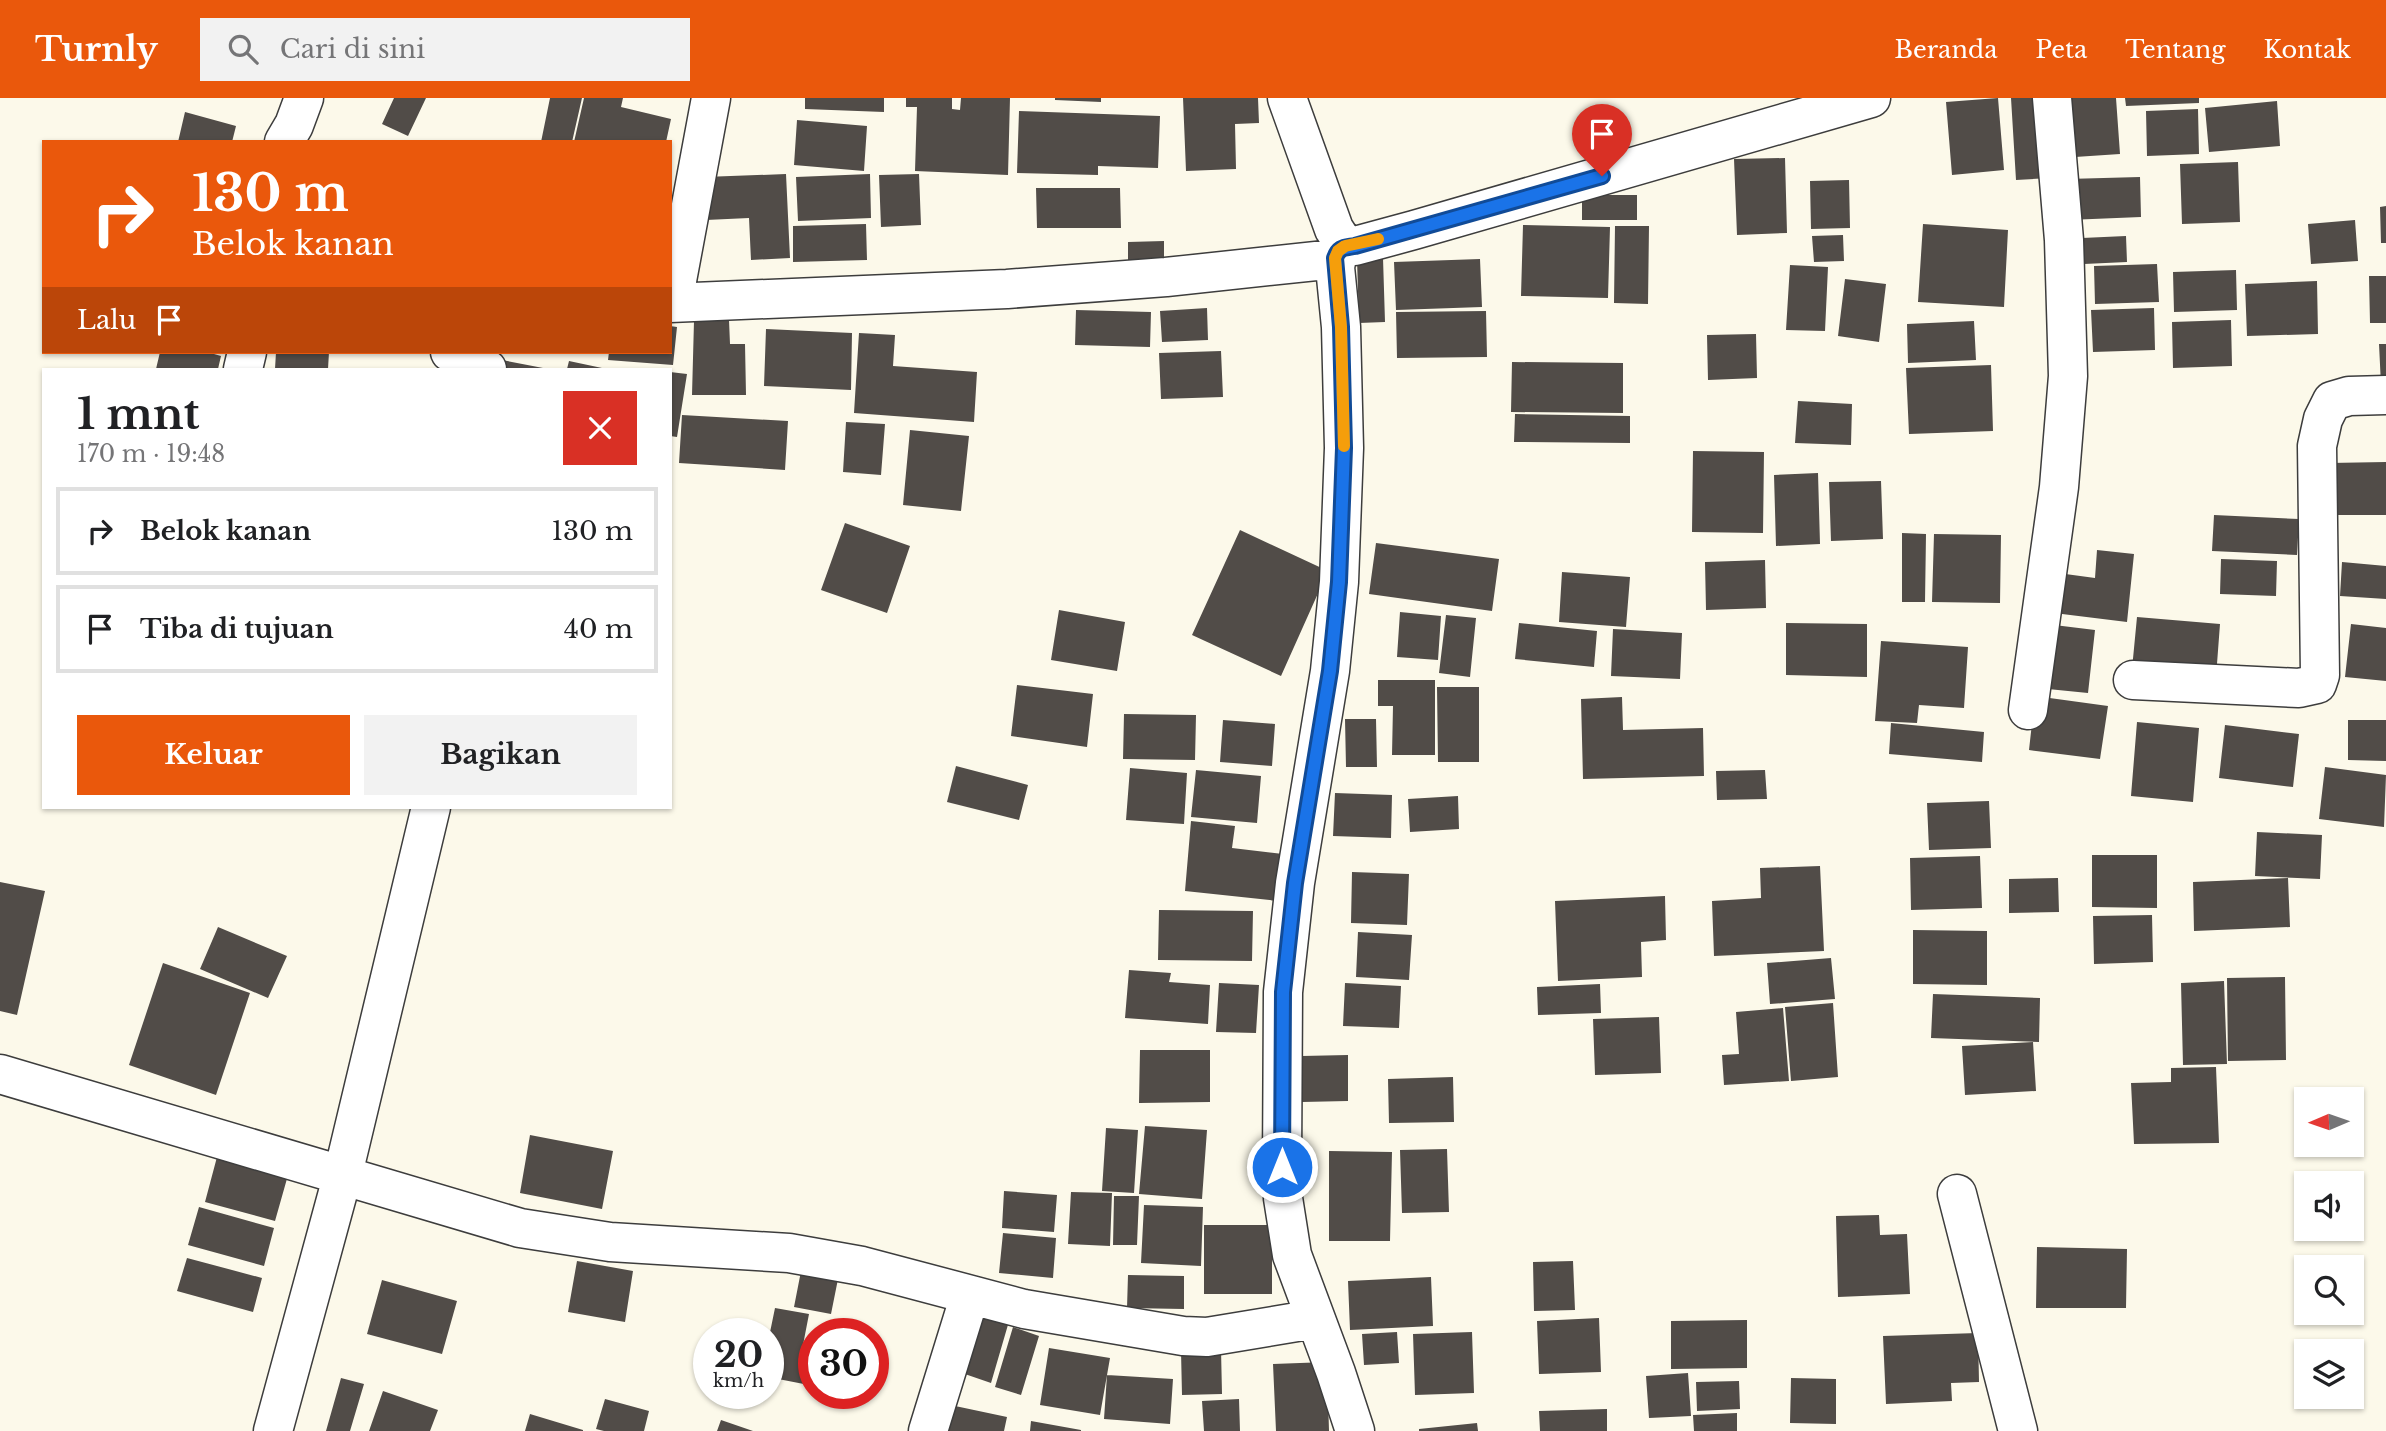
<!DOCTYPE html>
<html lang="id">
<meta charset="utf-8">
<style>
:root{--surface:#fff;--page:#f2f2f2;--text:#202124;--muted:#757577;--line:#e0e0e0;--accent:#ea580c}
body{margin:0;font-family:"Libre Baskerville",serif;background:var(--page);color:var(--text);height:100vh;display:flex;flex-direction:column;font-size:26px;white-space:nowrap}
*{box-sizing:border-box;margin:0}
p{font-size:23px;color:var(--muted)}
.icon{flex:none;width:38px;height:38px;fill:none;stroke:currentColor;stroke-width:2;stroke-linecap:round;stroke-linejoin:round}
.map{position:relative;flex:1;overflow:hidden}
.details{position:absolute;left:42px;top:270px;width:630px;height:441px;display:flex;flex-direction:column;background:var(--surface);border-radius:0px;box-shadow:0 2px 5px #0004}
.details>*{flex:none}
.hud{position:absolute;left:42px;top:42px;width:630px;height:214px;border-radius:0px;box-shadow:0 2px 5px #0004;background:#ea580c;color:#fff;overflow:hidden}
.needle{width:46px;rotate:268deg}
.tools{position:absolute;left:2294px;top:989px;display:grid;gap:14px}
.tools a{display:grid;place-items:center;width:70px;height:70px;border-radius:0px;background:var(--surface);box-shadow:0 2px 5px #0004;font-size:35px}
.speed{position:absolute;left:693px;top:1220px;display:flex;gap:14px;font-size:35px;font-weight:700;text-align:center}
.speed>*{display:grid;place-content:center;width:91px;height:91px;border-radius:50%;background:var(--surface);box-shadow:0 2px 5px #0004;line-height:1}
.speed small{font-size:18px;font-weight:400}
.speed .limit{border:10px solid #d22;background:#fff;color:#111}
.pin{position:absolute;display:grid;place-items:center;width:60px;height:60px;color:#fff;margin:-72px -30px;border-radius:50% 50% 50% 0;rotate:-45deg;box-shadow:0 0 7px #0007}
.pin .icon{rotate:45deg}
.me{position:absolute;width:77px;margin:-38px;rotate:0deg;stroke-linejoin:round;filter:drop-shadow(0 0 5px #0008)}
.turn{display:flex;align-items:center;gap:24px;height:147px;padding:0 35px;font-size:32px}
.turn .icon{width:91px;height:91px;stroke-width:2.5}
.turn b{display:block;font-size:49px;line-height:60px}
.then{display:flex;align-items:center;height:66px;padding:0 35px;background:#0003;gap:14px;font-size:26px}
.round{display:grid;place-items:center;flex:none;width:74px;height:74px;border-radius:0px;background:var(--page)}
.summary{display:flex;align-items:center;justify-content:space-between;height:119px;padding:0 35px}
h1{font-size:42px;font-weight:700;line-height:52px}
.action{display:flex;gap:14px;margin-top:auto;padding:14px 35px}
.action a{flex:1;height:80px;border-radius:0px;background:var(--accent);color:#fff;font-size:28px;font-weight:700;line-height:80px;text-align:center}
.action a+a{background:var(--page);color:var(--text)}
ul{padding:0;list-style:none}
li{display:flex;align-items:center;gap:21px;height:88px;margin:0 14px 10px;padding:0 21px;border:4px solid var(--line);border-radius:0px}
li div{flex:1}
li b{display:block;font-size:26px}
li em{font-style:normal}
header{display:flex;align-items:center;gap:42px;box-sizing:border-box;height:98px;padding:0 35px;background:var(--accent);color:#fff}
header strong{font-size:33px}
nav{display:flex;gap:38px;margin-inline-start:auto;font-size:24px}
.search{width:490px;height:63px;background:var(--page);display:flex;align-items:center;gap:18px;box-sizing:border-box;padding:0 24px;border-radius:0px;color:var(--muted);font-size:26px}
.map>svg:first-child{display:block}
</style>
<header>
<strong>Turnly</strong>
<div class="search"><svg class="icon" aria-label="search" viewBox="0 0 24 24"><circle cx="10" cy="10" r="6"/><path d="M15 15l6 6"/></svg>Cari di sini</div>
<nav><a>Beranda</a><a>Peta</a><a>Tentang</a><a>Kontak</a></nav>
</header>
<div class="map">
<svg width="2386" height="1333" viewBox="0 0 2386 1333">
<rect width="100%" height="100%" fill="#fcf9ea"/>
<!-- building -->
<path fill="#514c48" d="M 394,0 L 426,0 L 408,38 L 382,26 Z
M 550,0 L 582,0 L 572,44 L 541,44 Z
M 584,0 L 623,0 L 621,9 L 671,21 L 666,44 L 574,44 Z
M 805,0 L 884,0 L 884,14 L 805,11 Z
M 906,0 L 952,0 L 952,11 L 960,12 L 961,0 L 1010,0 L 1008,77 L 915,73 L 917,9 L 906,9 Z
M 1055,0 L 1101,0 L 1101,4 L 1055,2 Z
M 1183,0 L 1258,0 L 1259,25 L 1235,26 L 1236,71 L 1186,73 Z
M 1998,0 L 2004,72 L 1952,77 L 1946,4 Z
M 2011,0 L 2043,0 L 2049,80 L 2016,82 Z
M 2057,0 L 2116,0 L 2120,56 L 2060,60 Z
M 2125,0 L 2199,0 L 2199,5 L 2126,8 Z
M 2277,3 L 2280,48 L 2209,54 L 2205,10 Z
M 2198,11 L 2199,56 L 2147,58 L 2146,13 Z
M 1019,13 L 1160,18 L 1158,70 L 1098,68 L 1098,77 L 1017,75 Z
M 185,14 L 236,28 L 232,44 L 178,44 Z
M 797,22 L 867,28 L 864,73 L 794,67 Z
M 1785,60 L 1787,135 L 1737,137 L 1734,61 Z
M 2238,64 L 2240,124 L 2182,126 L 2180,66 Z
M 786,76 L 790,160 L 751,162 L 749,120 L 706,122 L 704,79 Z
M 870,76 L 871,120 L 798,123 L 796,79 Z
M 919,76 L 921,127 L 881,129 L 879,77 Z
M 2140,79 L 2141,119 L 2068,122 L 2067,81 Z
M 1849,82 L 1850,130 L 1811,131 L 1810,83 Z
M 1036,90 L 1120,90 L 1121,130 L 1037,130 Z
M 1582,97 L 1637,97 L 1637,122 L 1582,122 Z
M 2386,108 L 2386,145 L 2381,145 L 2380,109 Z
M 2355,122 L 2358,163 L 2311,166 L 2308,126 Z
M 866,126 L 867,162 L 793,164 L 793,128 Z
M 1923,126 L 2008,132 L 2004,209 L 1918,204 Z
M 1523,127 L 1610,129 L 1608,200 L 1521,198 Z
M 1615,128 L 1649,128 L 1648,206 L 1614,205 Z
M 1843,137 L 1844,163 L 1814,164 L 1812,138 Z
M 2126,138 L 2127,164 L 2084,166 L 2082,140 Z
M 1164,143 L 1164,166 L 1128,166 L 1128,144 Z
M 1383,160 L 1385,224 L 1359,225 L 1357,161 Z
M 1480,161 L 1482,209 L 1396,212 L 1394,164 Z
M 2157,166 L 2159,204 L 2095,206 L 2094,168 Z
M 1790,167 L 1828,169 L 1825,233 L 1786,232 Z
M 2236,172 L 2237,212 L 2174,214 L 2173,174 Z
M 2369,178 L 2386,178 L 2386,225 L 2370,225 Z
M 1845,181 L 1886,186 L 1879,244 L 1838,238 Z
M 2317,183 L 2318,236 L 2247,238 L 2245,186 Z
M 1207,210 L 1208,242 L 1162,244 L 1160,213 Z
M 2154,210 L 2155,252 L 2093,254 L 2091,212 Z
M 1076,212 L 1151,214 L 1150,249 L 1075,247 Z
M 1486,213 L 1487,259 L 1397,260 L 1396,214 Z
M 729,222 L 730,246 L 745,246 L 746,297 L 692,297 L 694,223 Z
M 2231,222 L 2232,268 L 2173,270 L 2172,224 Z
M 1974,223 L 1976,262 L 1908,265 L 1907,226 Z
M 670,228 L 677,229 L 673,267 L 608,262 L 609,254 L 670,254 Z
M 766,231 L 852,235 L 851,292 L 764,288 Z
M 859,235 L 895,237 L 893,268 L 977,274 L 974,324 L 854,315 Z
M 1756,236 L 1757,280 L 1708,282 L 1707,237 Z
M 2379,246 L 2386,246 L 2386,287 L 2381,287 Z
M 1221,253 L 1223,299 L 1161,301 L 1159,255 Z
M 160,254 L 207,254 L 221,258 L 218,271 L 156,271 Z
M 276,254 L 329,254 L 328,271 L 275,271 Z
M 502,262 L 543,270 L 543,271 L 500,271 Z
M 569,263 L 602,270 L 602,271 L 567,271 Z
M 1512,264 L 1623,265 L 1623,315 L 1511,314 Z
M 1991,267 L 1993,333 L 1909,336 L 1906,270 Z
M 670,274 L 687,276 L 677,339 L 670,338 Z
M 1798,303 L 1852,306 L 1851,347 L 1795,345 Z
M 1515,316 L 1630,318 L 1630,345 L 1514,344 Z
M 682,317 L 788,323 L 785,372 L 679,365 Z
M 846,324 L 885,326 L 881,377 L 843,374 Z
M 910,332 L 969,338 L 961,413 L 903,407 Z
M 1693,353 L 1764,354 L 1763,435 L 1692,434 Z
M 2386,364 L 2386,417 L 2329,417 L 2329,365 Z
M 1818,375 L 1820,446 L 1776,448 L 1774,377 Z
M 1881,383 L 1883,441 L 1831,443 L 1829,384 Z
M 2214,417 L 2299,421 L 2297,457 L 2212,453 Z
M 845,425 L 910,448 L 887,515 L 821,492 Z
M 1240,432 L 1328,473 L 1281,578 L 1192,537 Z
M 1902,435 L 1926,436 L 1925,504 L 1902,504 Z
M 1934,436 L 2001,437 L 2000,505 L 1932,504 Z
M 1376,445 L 1499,461 L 1492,513 L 1369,496 Z
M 2097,452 L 2134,456 L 2127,524 L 2054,515 L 2058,475 L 2095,480 Z
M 2221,461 L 2277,463 L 2276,498 L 2220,496 Z
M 1765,462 L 1766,510 L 1706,512 L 1705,464 Z
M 2342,464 L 2386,468 L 2386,501 L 2340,498 Z
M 1562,474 L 1630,479 L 1626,529 L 1559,524 Z
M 1059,512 L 1125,524 L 1117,573 L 1051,562 Z
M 1400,514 L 1441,518 L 1438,562 L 1397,559 Z
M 1446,517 L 1476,520 L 1470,579 L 1439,575 Z
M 2137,519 L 2220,526 L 2216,579 L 2132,571 Z
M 1519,525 L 1597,533 L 1594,569 L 1515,561 Z
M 1786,525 L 1867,526 L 1867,579 L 1786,577 Z
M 2046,526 L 2095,532 L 2088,595 L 2038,590 Z
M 2351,526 L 2386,530 L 2386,583 L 2345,579 Z
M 1613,531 L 1682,535 L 1680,581 L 1611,578 Z
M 1881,543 L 1968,549 L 1964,610 L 1919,607 L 1917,625 L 1875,623 Z
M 1378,582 L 1435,582 L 1435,657 L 1392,657 L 1393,608 L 1378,608 Z
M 1017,587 L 1093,596 L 1087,649 L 1011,638 Z
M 1437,589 L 1479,589 L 1479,664 L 1438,664 Z
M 2035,598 L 2108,608 L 2100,661 L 2029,652 Z
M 1622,599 L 1623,632 L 1703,630 L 1704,678 L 1583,681 L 1581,601 Z
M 1124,616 L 1196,617 L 1195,662 L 1123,661 Z
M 1345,621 L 1376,621 L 1377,669 L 1346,669 Z
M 1223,622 L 1275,626 L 1272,668 L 1220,664 Z
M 2348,622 L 2386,622 L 2386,663 L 2348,662 Z
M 2137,624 L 2199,630 L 2193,704 L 2131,698 Z
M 1891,625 L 1984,634 L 1982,664 L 1889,656 Z
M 2225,627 L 2299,636 L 2293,689 L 2219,680 Z
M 956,668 L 1028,687 L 1019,722 L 947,704 Z
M 2325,669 L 2386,677 L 2384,729 L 2319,721 Z
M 1130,670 L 1187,675 L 1184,726 L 1126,722 Z
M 1196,672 L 1261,678 L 1257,725 L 1191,719 Z
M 1765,672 L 1767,701 L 1717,702 L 1716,673 Z
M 1335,695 L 1392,697 L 1391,740 L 1333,738 Z
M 1458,698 L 1459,731 L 1410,734 L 1408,701 Z
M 1989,703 L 1991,750 L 1929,752 L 1927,705 Z
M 1191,723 L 1235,728 L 1232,750 L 1283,756 L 1278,803 L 1185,793 Z
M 2257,734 L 2322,737 L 2320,781 L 2255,778 Z
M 2092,757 L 2157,757 L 2157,810 L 2092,809 Z
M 1980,758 L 1982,810 L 1911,812 L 1910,760 Z
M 1820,768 L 1824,853 L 1714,858 L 1712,803 L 1761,800 L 1760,770 Z
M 1352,774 L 1409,776 L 1407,827 L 1351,825 Z
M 2058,780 L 2059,814 L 2009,815 L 2009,781 Z
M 2288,780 L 2290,829 L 2194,833 L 2193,784 Z
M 0,784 L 45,793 L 17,917 L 0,913 Z
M 1665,798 L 1666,842 L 1641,844 L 1642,879 L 1558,883 L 1555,803 Z
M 1159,812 L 1253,813 L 1252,863 L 1158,862 Z
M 2152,817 L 2153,864 L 2094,866 L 2093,818 Z
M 218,829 L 287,858 L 268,900 L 200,871 Z
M 1913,832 L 1987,833 L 1987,887 L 1913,886 Z
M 1358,834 L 1412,837 L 1409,882 L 1356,879 Z
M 1831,860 L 1835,901 L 1770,906 L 1767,865 Z
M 163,865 L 250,895 L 216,997 L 129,967 Z
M 1129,872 L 1171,875 L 1169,884 L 1210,887 L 1208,926 L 1125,920 Z
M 2285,879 L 2286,962 L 2228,963 L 2227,880 Z
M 2224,883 L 2227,966 L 2183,967 L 2181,885 Z
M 1219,885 L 1259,887 L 1256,935 L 1216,934 Z
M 1345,885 L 1401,888 L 1399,930 L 1343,928 Z
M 1600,886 L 1601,915 L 1538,917 L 1537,889 Z
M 1933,896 L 2040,900 L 2039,944 L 1931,940 Z
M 1833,905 L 1838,979 L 1791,983 L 1785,909 Z
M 1783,910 L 1789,983 L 1724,987 L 1722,957 L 1739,956 L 1736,914 Z
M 1659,919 L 1661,975 L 1595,977 L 1593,921 Z
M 2033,944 L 2036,993 L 1965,997 L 1962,948 Z
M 1140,952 L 1210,952 L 1210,1004 L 1139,1005 Z
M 1348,957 L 1348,1003 L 1302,1004 L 1302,958 Z
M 2216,969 L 2219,1045 L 2134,1046 L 2131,985 L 2171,984 L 2171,970 Z
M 1453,979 L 1454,1024 L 1389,1025 L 1388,981 Z
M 1145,1028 L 1207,1032 L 1202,1101 L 1139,1096 Z
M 1106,1030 L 1138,1032 L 1134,1095 L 1102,1093 Z
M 530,1037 L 613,1053 L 602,1111 L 520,1095 Z
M 221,1044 L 292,1063 L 275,1123 L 205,1104 Z
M 1447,1051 L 1449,1114 L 1402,1115 L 1400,1052 Z
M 1329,1053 L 1392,1054 L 1390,1143 L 1329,1143 Z
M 1004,1093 L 1057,1097 L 1054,1134 L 1002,1130 Z
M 1071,1094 L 1112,1095 L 1110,1148 L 1068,1146 Z
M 1114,1098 L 1139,1098 L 1137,1147 L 1113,1147 Z
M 1144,1107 L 1203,1109 L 1201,1168 L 1141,1165 Z
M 199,1109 L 274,1130 L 264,1168 L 188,1147 Z
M 1879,1117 L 1880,1137 L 1907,1136 L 1910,1196 L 1838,1199 L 1836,1118 Z
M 1204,1127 L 1272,1127 L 1272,1196 L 1204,1196 Z
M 1003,1135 L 1056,1140 L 1053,1180 L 999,1175 Z
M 2037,1149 L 2127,1151 L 2126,1210 L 2036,1210 Z
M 187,1160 L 262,1180 L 253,1214 L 177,1193 Z
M 577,1163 L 633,1173 L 625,1224 L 568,1214 Z
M 1573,1163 L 1575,1212 L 1534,1213 L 1533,1164 Z
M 802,1168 L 839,1176 L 831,1216 L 794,1209 Z
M 1128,1177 L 1184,1178 L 1184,1211 L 1127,1210 Z
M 1431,1179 L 1433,1228 L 1350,1232 L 1348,1183 Z
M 382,1182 L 457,1203 L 442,1256 L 367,1236 Z
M 981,1204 L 1012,1213 L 991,1285 L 959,1274 Z
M 775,1210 L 809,1216 L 803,1247 L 814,1249 L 814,1288 L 768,1279 L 768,1244 Z
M 1599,1220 L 1601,1274 L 1539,1276 L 1537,1223 Z
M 1747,1222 L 1747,1270 L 1671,1271 L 1671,1223 Z
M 1013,1229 L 1039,1238 L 1021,1297 L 995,1289 Z
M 1397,1234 L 1399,1265 L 1364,1267 L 1362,1236 Z
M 1472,1234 L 1474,1295 L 1415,1297 L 1413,1236 Z
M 1978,1235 L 1979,1284 L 1951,1285 L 1952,1303 L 1886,1306 L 1883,1238 Z
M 1049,1250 L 1110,1260 L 1100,1317 L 1040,1307 Z
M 1221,1251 L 1222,1296 L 1182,1297 L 1181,1253 Z
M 1327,1264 L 1329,1333 L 1276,1333 L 1273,1266 Z
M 1688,1275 L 1691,1318 L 1649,1320 L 1646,1278 Z
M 1107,1277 L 1173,1281 L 1170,1326 L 1104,1321 Z
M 341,1280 L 364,1286 L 350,1333 L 326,1333 Z
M 1791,1280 L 1836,1281 L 1836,1326 L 1790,1325 Z
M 1739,1283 L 1740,1311 L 1697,1313 L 1696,1284 Z
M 383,1293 L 438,1312 L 430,1333 L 369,1333 Z
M 605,1301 L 649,1313 L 644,1333 L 604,1333 L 596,1331 Z
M 1239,1301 L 1240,1333 L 1204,1333 L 1202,1303 Z
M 941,1305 L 1007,1319 L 1004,1333 L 935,1333 Z
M 1607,1311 L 1607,1333 L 1540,1333 L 1539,1313 Z
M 1737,1315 L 1737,1333 L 1694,1333 L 1693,1317 Z
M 530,1316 L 583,1332 L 583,1333 L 525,1333 Z
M 721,1322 L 753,1333 L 717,1333 Z
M 1031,1323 L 1081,1332 L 1081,1333 L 1030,1333 Z
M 1477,1325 L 1478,1333 L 1419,1333 L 1419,1331 Z"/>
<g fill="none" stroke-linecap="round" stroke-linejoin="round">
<defs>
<path id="minor" d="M 1287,0 L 1334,131 L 1345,148
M 284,44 L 294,27 L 304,0
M 673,204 L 711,0
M 670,205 L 1007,191 L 1166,179 L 1335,161
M 450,254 L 487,271
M 243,271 L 247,254
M 2133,582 L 2299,590 L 2317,586 L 2320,577 L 2317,348 L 2323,321 L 2332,303 L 2349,298 L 2386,297
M 2028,612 L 2059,389 L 2068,278 L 2064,142 L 2052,0
M 0,976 L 520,1130 L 610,1144 L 789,1155 L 862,1168 L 1024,1211 L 1183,1238 L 1207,1239 L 1315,1221
M 1957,1096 L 2018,1333
M 273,1333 L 343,1076 L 431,709
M 928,1333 L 970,1197
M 1355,1333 L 1336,1275 L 1292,1157 L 1283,1100 L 1282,1069 L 1283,894 L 1295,785 L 1330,573 L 1339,484 L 1344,350 L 1341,229 L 1335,169 L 1338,154 L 1345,148 L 1355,148 L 1414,132 L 1871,0"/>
</defs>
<!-- minor casing -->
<use href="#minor" stroke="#3d3d3d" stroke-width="41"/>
<!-- minor -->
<use href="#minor" stroke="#fff" stroke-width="38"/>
</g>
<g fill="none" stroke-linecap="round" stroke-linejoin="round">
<defs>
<path id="route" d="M 1282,1069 L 1283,894 L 1295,785 L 1330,573 L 1339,484 L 1344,350 L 1341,229 L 1335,160 C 1339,149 1344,150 1355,148 L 1602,78"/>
</defs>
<!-- route casing -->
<use href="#route" stroke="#114b97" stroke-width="18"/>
<!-- route -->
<use href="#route" stroke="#1a73e8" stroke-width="12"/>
<!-- slow -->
<path stroke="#f59e0b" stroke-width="12" d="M 1344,348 L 1341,229 L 1335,160 L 1338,153 L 1345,148 L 1378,141"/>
</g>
</svg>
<div class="tools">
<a><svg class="needle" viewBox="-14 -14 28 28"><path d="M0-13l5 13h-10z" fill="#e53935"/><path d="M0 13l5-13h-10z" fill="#757577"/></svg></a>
<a><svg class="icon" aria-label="sound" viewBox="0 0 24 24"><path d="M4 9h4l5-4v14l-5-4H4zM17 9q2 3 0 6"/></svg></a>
<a><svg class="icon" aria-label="search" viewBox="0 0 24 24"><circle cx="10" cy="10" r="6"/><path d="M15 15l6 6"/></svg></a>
<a><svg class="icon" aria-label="layers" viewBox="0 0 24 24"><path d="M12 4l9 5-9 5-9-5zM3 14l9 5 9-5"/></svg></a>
</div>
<div class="speed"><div>20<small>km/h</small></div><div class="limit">30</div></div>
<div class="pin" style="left:1602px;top:78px;background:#d93025"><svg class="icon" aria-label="arrive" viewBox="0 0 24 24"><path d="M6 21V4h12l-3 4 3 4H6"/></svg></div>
<svg class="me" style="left:1282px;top:1069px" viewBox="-20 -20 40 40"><circle r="17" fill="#1a73e8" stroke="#fff" stroke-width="3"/><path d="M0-11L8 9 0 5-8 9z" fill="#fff"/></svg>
<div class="hud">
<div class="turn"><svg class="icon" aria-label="right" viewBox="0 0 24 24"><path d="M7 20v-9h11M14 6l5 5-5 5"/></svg><div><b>130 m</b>Belok kanan</div></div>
<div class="then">Lalu<svg class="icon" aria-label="arrive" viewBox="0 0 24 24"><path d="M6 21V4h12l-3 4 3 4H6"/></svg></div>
</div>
<section class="details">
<div class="summary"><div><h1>1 mnt</h1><p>170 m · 19:48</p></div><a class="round" style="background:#d93025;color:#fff"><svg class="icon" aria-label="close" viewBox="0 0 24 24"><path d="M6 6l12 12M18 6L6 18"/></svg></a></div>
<ul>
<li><svg class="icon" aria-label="right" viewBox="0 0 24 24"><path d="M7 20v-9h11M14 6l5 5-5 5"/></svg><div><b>Belok kanan</b></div><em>130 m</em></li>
<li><svg class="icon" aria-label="arrive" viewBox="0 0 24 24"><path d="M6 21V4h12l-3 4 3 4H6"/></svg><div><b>Tiba di tujuan</b></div><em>40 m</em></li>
</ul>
<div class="action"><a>Keluar</a><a>Bagikan</a></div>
</section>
</div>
